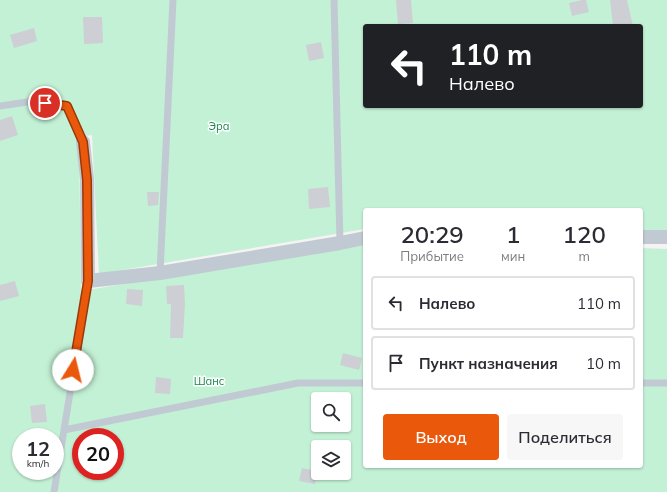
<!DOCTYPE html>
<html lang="ru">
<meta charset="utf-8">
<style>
:root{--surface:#fff;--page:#f7f7f7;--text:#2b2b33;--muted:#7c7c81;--line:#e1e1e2;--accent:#ea580c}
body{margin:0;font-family:Mulish,sans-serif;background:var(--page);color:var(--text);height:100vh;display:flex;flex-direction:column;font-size:15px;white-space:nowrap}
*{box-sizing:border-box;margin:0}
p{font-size:13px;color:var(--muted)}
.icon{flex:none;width:22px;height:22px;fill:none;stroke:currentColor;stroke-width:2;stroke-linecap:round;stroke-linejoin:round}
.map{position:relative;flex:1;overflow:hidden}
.side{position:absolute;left:363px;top:208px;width:280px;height:260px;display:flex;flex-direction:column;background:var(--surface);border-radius:4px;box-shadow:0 1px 3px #0004}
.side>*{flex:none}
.top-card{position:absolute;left:363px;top:24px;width:280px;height:84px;border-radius:4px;box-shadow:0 1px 3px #0004;background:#202124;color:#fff;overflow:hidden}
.buttons{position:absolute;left:311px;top:392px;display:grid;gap:8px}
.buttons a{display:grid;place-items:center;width:40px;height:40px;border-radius:4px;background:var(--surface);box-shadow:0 1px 3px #0004;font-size:20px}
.speed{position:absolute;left:12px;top:428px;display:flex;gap:8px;font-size:20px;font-weight:700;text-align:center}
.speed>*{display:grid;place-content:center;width:52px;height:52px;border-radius:50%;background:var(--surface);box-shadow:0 1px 3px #0004;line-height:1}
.speed small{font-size:10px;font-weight:400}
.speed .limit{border:6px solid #d22;background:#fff;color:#111}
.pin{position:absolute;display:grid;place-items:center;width:34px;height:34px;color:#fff;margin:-17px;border:2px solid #fff;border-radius:50%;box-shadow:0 1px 4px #0007}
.me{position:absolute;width:44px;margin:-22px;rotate:9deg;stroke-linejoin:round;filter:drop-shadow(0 0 3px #0008)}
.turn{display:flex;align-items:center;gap:14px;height:84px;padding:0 20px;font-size:18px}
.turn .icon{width:52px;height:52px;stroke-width:2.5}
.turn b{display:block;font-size:28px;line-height:34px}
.eta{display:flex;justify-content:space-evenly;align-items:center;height:68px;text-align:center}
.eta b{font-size:24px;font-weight:600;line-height:28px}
.primary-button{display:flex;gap:8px;margin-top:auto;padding:8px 20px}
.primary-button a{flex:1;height:46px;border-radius:4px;background:var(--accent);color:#fff;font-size:16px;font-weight:600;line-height:46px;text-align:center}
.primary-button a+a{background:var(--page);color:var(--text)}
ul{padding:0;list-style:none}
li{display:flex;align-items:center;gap:12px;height:54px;margin:0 8px 6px;padding:0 12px;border:2px solid var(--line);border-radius:4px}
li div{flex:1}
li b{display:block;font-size:15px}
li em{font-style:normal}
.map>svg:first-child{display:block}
</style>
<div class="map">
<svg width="667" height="492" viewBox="0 0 667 492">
<rect width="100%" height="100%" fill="#f5f3f3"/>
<!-- green -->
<path fill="#c3f1d5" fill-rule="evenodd" d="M 0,0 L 667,0 L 667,230 L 659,231 L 641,230 L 641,210 L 365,210 L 365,229 L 99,274 L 92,135 L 79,137 L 81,291 L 365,245 L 365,466 L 641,466 L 641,248 L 667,249 L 667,492 L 0,492 ZM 365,26 L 641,26 L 641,106 L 365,106 ZM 318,399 L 344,399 L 344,425 L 318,425 ZM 21,437 L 55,437 L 55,471 L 21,471 ZM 81,437 L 115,437 L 115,471 L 81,471 ZM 318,447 L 344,447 L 344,473 L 318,473 Z"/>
<!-- building -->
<path fill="#cdcfd5" d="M 396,0 L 411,0 L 413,23 L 398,24 Z
M 582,0 L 586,0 L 589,12 L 572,16 L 569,3 Z
M 610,0 L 627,0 L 633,26 L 613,26 Z
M 83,17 L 102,17 L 103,43 L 84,44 Z
M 34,28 L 37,41 L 14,48 L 10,35 Z
M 321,42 L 324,58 L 309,61 L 306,45 Z
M 12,116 L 18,135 L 0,141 L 0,120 Z
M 328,187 L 330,207 L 309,209 L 308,189 Z
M 147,192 L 159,192 L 158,205 L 148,206 Z
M 15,281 L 19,296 L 0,301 L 0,285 Z
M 184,285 L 185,303 L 183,338 L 170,338 L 171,304 L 167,304 L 166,286 Z
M 127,289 L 143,290 L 142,306 L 126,304 Z
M 343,353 L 362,358 L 359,370 L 340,365 Z
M 156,377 L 171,379 L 170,394 L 155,393 Z
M 45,404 L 47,422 L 32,423 L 30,406 Z
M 302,468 L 317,471 L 315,484 L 299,481 Z"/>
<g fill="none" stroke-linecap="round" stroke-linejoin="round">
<!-- service -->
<path stroke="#c1cad2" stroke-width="7" d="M 334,0 L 340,243
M 0,106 L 34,101 L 67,106 L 83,142
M 160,273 L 173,0
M 88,281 L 64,430 L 298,383 L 365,383
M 641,383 L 667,383
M 54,492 L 64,430"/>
<!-- minor -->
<path stroke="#c1cad2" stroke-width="14" d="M 83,142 L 87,179 L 88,281 L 160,273 L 340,243 L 365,238
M 641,237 L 667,237"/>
</g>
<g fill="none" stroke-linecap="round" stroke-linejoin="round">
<defs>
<path id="route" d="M 45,103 L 67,106 L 83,142 L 87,180 L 88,281 L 73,370"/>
</defs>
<!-- route casing -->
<use href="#route" stroke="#983908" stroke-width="10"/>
<!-- route -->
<use href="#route" stroke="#ea580c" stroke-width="7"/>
</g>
<g text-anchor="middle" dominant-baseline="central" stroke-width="3" stroke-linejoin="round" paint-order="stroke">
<!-- park labels -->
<g font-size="11" fill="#17864f" stroke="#fff">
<text x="219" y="126">Эра</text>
<text x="209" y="381">Шанс</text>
</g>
</g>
</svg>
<div class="buttons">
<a><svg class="icon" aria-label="search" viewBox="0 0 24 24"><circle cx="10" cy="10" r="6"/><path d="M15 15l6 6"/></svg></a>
<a><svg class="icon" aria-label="layers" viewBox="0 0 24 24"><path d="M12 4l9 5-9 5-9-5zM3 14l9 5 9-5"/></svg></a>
</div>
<div class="speed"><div>12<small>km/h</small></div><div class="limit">20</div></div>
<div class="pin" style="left:45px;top:103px;background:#d93025"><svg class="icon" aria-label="arrive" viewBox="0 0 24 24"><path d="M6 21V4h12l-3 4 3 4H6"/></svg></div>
<svg class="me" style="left:73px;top:370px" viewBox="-20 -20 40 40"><circle r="19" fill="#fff"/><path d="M0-13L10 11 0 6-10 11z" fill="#ea580c"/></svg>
<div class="top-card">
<div class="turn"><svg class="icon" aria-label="left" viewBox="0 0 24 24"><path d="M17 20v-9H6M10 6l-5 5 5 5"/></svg><div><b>110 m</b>Налево</div></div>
</div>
<section class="side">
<div class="eta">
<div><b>20:29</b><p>Прибытие</p></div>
<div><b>1</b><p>мин</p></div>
<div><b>120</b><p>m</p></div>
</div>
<ul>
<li><svg class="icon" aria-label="left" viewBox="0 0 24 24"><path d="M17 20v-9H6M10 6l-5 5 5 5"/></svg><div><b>Налево</b></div><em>110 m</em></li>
<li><svg class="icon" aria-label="arrive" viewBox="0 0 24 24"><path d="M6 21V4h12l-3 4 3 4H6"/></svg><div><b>Пункт назначения</b></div><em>10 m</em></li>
</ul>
<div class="primary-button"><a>Выход</a><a>Поделиться</a></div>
</section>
</div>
